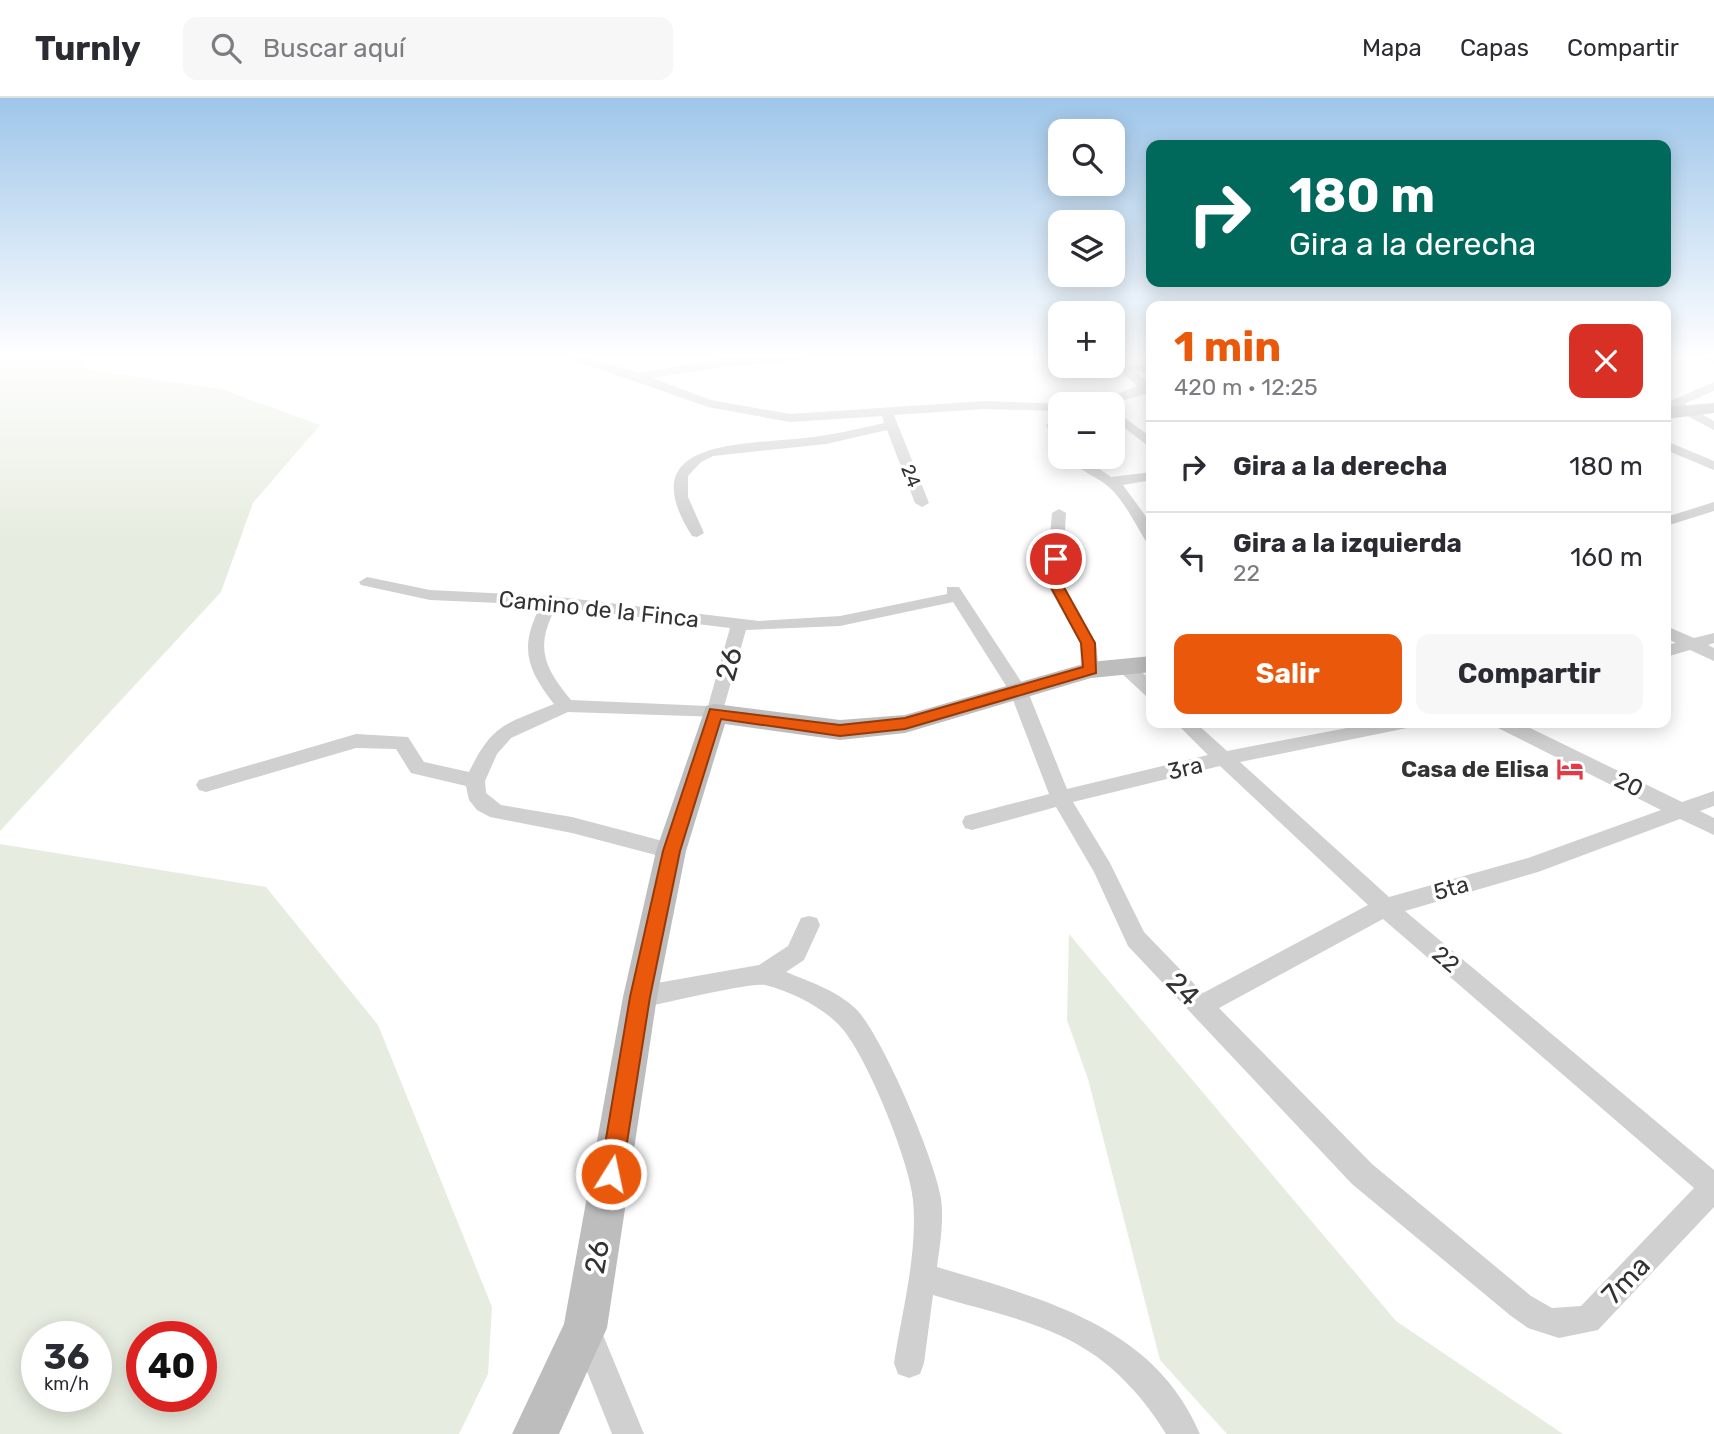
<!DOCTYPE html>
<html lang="es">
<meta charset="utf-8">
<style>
:root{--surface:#fff;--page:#f7f7f7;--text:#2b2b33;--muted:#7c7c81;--line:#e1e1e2;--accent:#ea580c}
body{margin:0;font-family:Rubik,sans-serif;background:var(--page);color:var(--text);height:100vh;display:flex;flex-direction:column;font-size:26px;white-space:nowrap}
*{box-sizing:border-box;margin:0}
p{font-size:23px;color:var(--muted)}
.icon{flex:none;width:38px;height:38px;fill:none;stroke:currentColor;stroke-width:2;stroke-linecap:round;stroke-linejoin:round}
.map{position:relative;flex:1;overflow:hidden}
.drawer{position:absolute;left:1146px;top:203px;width:525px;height:427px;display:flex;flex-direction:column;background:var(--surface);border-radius:14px;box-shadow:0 4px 18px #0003}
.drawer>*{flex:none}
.top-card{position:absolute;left:1146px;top:42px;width:525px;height:147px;border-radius:14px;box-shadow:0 4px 18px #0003;background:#00695c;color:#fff;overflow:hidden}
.fabs{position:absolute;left:1048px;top:21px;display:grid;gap:14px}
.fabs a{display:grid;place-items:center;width:77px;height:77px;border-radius:14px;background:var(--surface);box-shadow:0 4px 18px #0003;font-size:35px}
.speed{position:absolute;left:21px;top:1223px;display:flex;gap:14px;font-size:35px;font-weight:700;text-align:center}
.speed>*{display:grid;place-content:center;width:91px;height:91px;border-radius:50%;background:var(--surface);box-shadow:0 4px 18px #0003;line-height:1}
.speed small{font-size:18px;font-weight:400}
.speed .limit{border:10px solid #d22;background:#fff;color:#111}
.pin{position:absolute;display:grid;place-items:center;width:60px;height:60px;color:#fff;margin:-30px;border:4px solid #fff;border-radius:50%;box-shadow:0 2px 7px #0007}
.me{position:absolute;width:77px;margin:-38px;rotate:10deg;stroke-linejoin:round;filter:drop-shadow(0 0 5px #0008)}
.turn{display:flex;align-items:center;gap:24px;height:147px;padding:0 28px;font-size:32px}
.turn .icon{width:91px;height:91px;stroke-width:2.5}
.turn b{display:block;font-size:49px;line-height:60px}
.round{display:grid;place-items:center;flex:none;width:74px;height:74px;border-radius:14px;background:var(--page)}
.summary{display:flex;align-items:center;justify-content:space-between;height:119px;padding:0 28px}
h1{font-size:42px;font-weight:700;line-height:52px;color:var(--accent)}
.cta{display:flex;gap:14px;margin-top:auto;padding:14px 28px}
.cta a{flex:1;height:80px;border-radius:14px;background:var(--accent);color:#fff;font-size:28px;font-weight:700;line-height:80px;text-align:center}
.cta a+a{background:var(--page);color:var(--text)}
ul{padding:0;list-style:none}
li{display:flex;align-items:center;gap:21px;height:91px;padding:0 28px;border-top:2px solid var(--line)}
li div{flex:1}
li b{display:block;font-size:26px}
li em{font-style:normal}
header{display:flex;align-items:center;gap:42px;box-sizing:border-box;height:98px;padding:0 35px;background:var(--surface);border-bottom:2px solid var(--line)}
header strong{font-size:33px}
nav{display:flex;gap:38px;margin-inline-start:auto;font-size:24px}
.search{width:490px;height:63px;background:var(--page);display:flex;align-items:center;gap:18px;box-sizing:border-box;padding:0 24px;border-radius:14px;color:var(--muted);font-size:26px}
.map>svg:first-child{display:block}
</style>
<header>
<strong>Turnly</strong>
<div class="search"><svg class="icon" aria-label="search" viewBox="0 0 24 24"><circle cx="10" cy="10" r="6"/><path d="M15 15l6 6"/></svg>Buscar aquí</div>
<nav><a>Mapa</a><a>Capas</a><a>Compartir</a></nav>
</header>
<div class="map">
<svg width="1714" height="1336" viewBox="0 0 1714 1336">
<rect width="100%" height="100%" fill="#fff"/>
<!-- green -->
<path fill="#e6ecdf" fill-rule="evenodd" d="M 0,259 L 78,259 L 89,272 L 221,291 L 320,327 L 253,405 L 221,494 L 0,733 Z
M 0,746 L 266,789 L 378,927 L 492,1209 L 488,1276 L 459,1336 L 0,1336 ZM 37,1239 L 96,1239 L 96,1298 L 37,1298 ZM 142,1239 L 201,1239 L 201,1298 L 142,1298 Z
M 1069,836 L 1396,1223 L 1563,1336 L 1227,1336 L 1160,1262 L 1088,981 L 1067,922 Z"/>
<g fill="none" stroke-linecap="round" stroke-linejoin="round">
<!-- street -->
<path fill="#d0d0d0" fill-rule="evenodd" d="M 565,259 L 584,259 L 639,275 L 720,261 L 806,259 L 800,262 L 720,269 L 652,280 L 711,302 L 790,316 L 984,303 L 1064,306 L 1060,306 L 1060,313 L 984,311 L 894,317 L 929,405 L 922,409 L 915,405 L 887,332 L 826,346 L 713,358 L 701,364 L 688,378 L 688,399 L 704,435 L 697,439 L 692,438 C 630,341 741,347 805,340 C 832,337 858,331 884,325 L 882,318 L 790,324 L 708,309 Z
M 1113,259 L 1119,259 L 1128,268 L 1152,266 L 1152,273 L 1135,274 L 1152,286 L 1152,294 L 1110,306 L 1093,306 L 1137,288 L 1113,266 Z
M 1699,259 L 1714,259 L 1714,266 Z
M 1714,284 L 1714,293 L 1684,306 L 1714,323 L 1714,332 L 1674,311 L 1666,314 L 1666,305 Z
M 1113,311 L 1152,340 L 1152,351 L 1113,321 Z
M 1060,318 L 1060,344 L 1055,343 L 1046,327 Z
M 1666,343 L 1714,363 L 1714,372 L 1666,352 Z
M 1068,359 L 1083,359 L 1111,379 L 1152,374 L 1152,382 L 1123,387 L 1152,427 L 1152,446 L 1147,445 C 1135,426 1126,405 1109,389 C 1097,378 1081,375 1068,359 Z
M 1714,404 L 1714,413 L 1666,428 L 1666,419 Z
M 1059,411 L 1066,415 L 1062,484 L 1096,545 L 1099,572 L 1090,578 L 1081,572 L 1080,545 L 1046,484 L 1052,415 Z
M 367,479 L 430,492 L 551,498 L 759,523 L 840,518 L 947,496 L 947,489 L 959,489 L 1028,594 L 1067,691 L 1208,657 L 1176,625 L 1196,625 L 1227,653 L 1373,625 L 1409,625 L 1407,630 L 1240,664 L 1389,799 L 1528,760 L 1661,712 L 1498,630 L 1496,625 L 1520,625 L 1682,704 L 1714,693 L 1714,708 L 1700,713 L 1714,720 L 1714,737 L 1680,721 L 1538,774 L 1405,813 L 1714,1072 L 1714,1109 L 1598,1232 L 1559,1240 L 1528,1230 L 1511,1218 L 1352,1086 L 1128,848 L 1094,774 L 1056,709 L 972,732 L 965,730 L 962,724 L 965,718 L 1049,696 L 1010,594 L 953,504 L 840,528 L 746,532 L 721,619 L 568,614 L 511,640 L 497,656 L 485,683 L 486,695 L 501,707 L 572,719 L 678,747 L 681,753 L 678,759 L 671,761 L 572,735 L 490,719 L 477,712 L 469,702 L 466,688 L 411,675 L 396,651 L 356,650 L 206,694 L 199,692 L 196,687 L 199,682 L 356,636 L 408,639 L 424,664 L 469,674 C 493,625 506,626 554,606 C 526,570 519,549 541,507 L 430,502 L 361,487 L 359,484 ZM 556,509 L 730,530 L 708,608 L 571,602 C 543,568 535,549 556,509 ZM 1220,668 L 1368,807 L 1203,895 L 1144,834 L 1110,765 L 1073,704 ZM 1383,821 L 1694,1090 L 1581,1208 L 1552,1210 L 1531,1198 L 1372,1066 L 1219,910 Z
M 1666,528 L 1694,540 L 1714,535 L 1714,545 L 1708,547 L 1714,550 L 1714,563 L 1690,552 L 1666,559 L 1666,547 L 1676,545 L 1666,540 Z
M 1124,562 L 1130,564 L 1152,583 L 1152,600 L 1146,598 L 1118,572 L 1115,568 L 1118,564 Z
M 809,818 L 817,820 L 820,827 L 804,862 L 786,874 C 810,884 836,892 856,911 C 882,937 935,1062 941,1100 C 944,1123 940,1147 937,1169 C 1039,1200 1154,1226 1200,1336 L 1166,1336 C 1147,1304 1117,1270 1085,1251 C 1041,1223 982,1212 933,1197 L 924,1265 L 920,1276 L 909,1280 L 898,1276 L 894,1265 C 902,1213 918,1155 913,1102 C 910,1064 865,953 839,927 C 822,909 790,893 765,887 C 751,884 661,906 640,910 L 632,906 L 628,899 L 632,892 L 640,888 L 759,867 L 788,848 L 801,820 Z
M 585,1216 L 596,1220 L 644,1336 L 612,1336 L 570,1231 L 574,1220 Z"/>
<!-- secondary -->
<path fill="#bdbdbd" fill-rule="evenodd" d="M 1714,305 L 1714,315 L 1666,321 L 1666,309 Z
M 1152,558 L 1152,574 L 1091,580 L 905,635 L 840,642 L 725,626 L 686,753 L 657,899 L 607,1230 L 559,1336 L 512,1336 L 564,1226 L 623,899 L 656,753 L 706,608 L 715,606 L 840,622 L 905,617 L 1090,564 Z"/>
</g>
<!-- sky -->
<linearGradient id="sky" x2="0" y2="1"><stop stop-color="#9ec6ea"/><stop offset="0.58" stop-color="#fff"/><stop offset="1" stop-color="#fff" stop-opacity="0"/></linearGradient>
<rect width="1714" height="446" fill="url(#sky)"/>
<!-- route -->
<path fill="#ea580c" stroke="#983908" stroke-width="2" d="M 1056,457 L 1062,461 L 1061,484 L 1095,545 L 1096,575 L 905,631 L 840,638 L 721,621 L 680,753 L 650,899 L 622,1076 L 619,1084 L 611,1087 L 603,1084 L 600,1076 L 630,899 L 663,753 L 710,611 L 840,627 L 905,620 L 1083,569 L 1081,545 L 1048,484 L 1050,461 Z"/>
<!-- icons -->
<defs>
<symbol id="hotel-bare" viewBox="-9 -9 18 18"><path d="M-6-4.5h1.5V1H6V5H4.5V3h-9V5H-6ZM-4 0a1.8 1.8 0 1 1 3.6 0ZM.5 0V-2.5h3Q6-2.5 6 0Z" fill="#e63946" stroke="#fff" stroke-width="2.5" paint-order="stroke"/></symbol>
</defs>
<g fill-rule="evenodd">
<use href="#hotel-bare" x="1551" y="652" width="38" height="38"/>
</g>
<g text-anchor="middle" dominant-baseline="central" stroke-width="7" stroke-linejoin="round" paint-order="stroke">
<!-- far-street labels -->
<g font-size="19" fill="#333" stroke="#fff">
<text transform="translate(911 378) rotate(68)">24</text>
</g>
<!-- street labels -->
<g font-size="23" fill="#333" stroke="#fff">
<text transform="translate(599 511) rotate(6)">Camino de la Finca</text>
<text transform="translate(1185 670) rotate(-13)">3ra</text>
<text transform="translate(1629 686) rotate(26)">20</text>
<text transform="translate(1451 790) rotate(-16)">5ta</text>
<text transform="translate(1446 861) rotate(40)">22</text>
</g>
<!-- poi labels -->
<g font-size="23" font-weight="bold" fill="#333" stroke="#fff" text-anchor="end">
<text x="1549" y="671">Casa de Elisa</text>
</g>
<!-- near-street labels -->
<g font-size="28" fill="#333" stroke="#fff">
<text transform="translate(729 566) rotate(-75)">26</text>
<text transform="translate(1183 891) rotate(46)">24</text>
<text transform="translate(597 1159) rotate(-80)">26</text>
<text transform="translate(1626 1182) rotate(-46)">7ma</text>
</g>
</g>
</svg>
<div class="fabs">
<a><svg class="icon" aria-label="search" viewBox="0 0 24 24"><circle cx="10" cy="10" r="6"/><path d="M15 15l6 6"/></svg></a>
<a><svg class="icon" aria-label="layers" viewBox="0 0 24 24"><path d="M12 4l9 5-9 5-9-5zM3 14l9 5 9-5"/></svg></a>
<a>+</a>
<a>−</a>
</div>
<div class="speed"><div>36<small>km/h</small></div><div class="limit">40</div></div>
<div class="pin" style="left:1056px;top:461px;background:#d93025"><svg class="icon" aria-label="arrive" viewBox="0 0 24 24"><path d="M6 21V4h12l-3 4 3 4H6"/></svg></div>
<svg class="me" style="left:611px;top:1076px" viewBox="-20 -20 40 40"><circle r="17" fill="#ea580c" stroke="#fff" stroke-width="3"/><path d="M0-11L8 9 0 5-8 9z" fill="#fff"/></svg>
<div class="top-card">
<div class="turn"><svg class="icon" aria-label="right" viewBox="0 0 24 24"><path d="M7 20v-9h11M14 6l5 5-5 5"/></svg><div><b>180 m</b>Gira a la derecha</div></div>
</div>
<section class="drawer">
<div class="summary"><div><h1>1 min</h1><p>420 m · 12:25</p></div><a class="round" style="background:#d93025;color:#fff"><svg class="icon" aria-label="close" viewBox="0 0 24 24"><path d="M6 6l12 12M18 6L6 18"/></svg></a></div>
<ul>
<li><svg class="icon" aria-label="right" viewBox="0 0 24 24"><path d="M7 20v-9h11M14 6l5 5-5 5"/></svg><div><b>Gira a la derecha</b></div><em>180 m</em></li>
<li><svg class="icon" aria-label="left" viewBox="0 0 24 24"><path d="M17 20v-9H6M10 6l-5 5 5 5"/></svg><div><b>Gira a la izquierda</b><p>22</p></div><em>160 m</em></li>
</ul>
<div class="cta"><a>Salir</a><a>Compartir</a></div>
</section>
</div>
